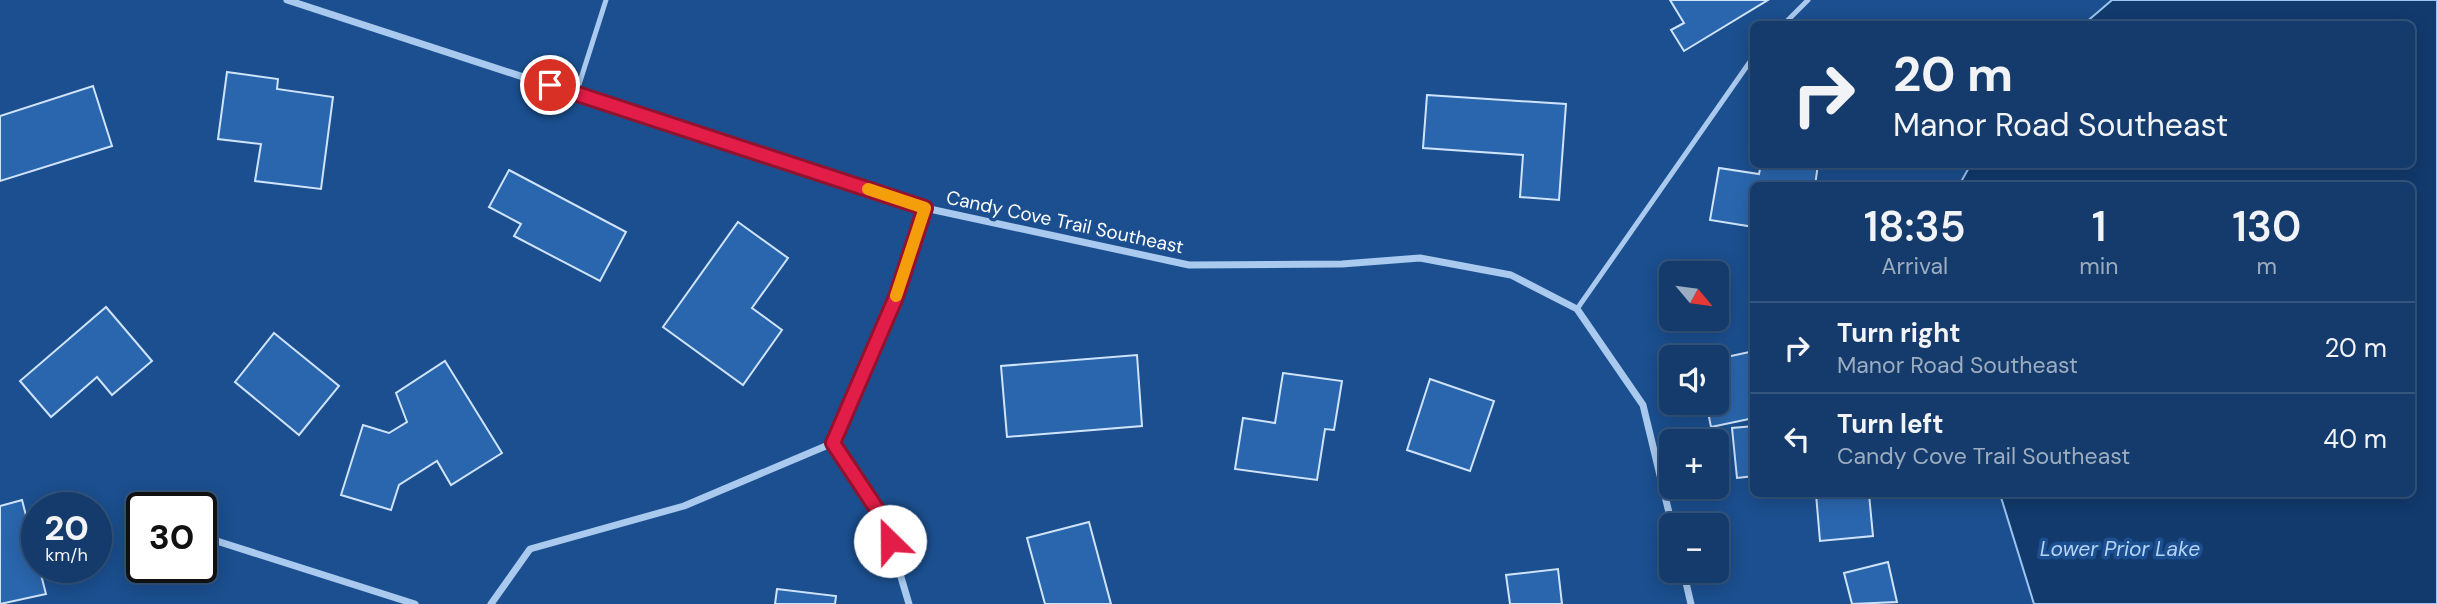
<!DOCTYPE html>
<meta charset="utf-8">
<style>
:root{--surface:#143b6b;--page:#214673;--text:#f1f3f6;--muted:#9dadc1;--line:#33557e}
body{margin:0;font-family:"DM Sans",sans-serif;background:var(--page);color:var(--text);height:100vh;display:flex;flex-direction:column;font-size:26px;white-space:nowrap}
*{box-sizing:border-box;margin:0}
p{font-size:23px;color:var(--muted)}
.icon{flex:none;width:38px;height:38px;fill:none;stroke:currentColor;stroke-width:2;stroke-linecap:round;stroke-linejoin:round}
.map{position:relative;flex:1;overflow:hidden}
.side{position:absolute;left:1750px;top:182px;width:665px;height:315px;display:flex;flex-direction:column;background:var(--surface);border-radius:10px;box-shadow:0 4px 18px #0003,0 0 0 2px var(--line)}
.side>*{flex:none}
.guide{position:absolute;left:1750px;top:21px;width:665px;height:147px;border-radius:10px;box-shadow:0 4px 18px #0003,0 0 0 2px var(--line);background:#143b6b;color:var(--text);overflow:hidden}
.needle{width:46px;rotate:119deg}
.tools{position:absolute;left:1659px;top:261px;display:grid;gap:14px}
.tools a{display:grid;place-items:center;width:70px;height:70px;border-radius:10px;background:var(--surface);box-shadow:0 4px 18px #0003,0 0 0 2px var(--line);font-size:35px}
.speed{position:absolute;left:21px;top:492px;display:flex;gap:14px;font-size:35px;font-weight:700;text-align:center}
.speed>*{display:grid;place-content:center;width:91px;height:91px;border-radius:50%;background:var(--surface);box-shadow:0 4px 18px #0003,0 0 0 2px var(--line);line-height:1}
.speed small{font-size:18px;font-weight:400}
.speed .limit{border:4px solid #111;border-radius:10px;background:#fff;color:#111}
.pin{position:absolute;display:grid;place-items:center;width:60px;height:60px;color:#fff;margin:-30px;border:4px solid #fff;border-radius:50%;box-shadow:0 2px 7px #0007}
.me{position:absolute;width:77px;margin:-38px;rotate:337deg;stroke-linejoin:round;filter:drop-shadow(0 0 5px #0008)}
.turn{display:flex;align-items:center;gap:24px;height:147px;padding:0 28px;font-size:32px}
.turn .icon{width:91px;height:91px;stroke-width:2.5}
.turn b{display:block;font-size:49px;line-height:60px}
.eta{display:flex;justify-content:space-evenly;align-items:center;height:119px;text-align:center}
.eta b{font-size:42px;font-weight:600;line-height:49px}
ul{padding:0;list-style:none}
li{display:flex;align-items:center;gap:21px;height:91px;padding:0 28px;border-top:2px solid var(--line)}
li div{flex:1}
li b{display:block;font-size:26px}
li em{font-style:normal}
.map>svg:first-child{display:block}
</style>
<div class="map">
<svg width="2437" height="604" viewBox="0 0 2437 604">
<rect width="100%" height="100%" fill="#1b4f8f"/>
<!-- water -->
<path fill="#123a6d" stroke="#9cc4f0" stroke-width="2" d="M 2112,0 L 2437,0 L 2437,604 L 2034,604 L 2000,494 L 2412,494 L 2412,186 L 1962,185 L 1962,180 L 1971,164 L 2412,164 L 2412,24 L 2084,24 Z"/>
<!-- building -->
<path fill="#2a66ad" stroke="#cfe3fa" stroke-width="2" d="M 1670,0 L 1768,0 L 1684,51 L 1671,30 L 1684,23 Z
M 227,72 L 278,79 L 277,89 L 333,97 L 321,189 L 255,181 L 261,144 L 218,139 Z
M 93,86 L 112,146 L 0,181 L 0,116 Z
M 1427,95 L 1566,104 L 1559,200 L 1520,197 L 1523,155 L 1423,148 Z
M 1761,164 L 1818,164 L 1815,186 L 1754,186 L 1754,227 L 1710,220 L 1719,168 L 1759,174 Z
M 509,170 L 626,232 L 600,281 L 514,236 L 521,224 L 489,207 Z
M 738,222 L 788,258 L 752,308 L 782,330 L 743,385 L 663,327 Z
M 106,307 L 152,361 L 112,395 L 97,377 L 51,417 L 20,381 Z
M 274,333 L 339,386 L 299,435 L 235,382 Z
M 1754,351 L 1754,418 L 1711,427 L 1706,402 L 1717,402 L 1717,359 Z
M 1137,355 L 1142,426 L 1007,437 L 1001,366 Z
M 445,361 L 502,453 L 451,485 L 437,461 L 399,485 L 391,510 L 341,495 L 363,425 L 389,433 L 407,422 L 396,393 Z
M 1283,373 L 1342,381 L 1334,430 L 1325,429 L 1317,480 L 1235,469 L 1243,418 L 1275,423 Z
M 1430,379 L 1494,401 L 1470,471 L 1407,450 Z
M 1754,426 L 1754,476 L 1737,478 L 1732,428 Z
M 1816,494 L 1869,494 L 1873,536 L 1820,541 Z
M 22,500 L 37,558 L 37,567 L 39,567 L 46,594 L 0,604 L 0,506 Z
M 1089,522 L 1111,604 L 1045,604 L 1027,538 Z
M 1888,562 L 1897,602 L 1852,604 L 1844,573 Z
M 1558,569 L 1562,604 L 1510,604 L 1506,575 Z
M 777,589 L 836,596 L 835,604 L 775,604 Z"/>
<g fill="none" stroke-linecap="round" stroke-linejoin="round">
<!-- lane -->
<path stroke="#a9c9ee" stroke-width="5" d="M 1784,24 L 1808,0
M 576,94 L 606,0
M 1577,309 L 1754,56"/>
<!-- street -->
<path stroke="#a9c9ee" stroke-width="7" d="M 287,0 L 925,208 L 1189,265 L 1342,264 L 1420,258 L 1511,275 L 1577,309 L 1643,405 L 1672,525
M 201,536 L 415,604
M 1683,570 L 1691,604
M 491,604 L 530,549 L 684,506 L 833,443
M 909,604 L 884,520 L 833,443 L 896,297 L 925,208"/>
</g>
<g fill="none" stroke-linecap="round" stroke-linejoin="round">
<defs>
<path id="route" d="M 550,85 L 925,208 L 896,297 L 833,443 L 884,520 L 890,541"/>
</defs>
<!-- route casing -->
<use href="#route" stroke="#92132f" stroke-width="18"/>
<!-- route -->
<use href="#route" stroke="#e11d48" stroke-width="12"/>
<!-- slow -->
<path stroke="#f59e0b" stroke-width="12" d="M 868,189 L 925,208 L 896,296"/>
</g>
<g text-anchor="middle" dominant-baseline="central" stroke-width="7" stroke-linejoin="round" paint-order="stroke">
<!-- street labels -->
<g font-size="19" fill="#fff" stroke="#1b4f8f">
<text transform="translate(1065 222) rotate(12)">Candy Cove Trail Southeast</text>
</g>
<!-- water labels -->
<g font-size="21" font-style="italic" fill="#b5d3f5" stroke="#1b4f8f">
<text x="2120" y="549">Lower Prior Lake</text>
</g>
</g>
</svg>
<div class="tools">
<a><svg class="needle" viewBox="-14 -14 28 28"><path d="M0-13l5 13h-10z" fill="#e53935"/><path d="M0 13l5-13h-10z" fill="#9dadc1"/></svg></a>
<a><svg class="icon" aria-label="sound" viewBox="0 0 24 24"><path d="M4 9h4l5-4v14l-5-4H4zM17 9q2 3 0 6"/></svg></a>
<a>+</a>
<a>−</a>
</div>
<div class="speed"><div>20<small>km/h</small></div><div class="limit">30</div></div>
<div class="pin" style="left:550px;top:85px;background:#d93025"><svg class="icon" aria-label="arrive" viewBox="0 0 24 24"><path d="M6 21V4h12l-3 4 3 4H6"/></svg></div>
<svg class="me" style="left:890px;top:541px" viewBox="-20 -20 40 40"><circle r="19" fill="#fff"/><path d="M0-13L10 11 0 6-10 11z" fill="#e11d48"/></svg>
<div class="guide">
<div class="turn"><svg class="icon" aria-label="right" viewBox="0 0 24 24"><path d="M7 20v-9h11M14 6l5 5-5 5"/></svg><div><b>20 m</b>Manor Road Southeast</div></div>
</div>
<section class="side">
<div class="eta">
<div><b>18:35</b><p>Arrival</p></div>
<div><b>1</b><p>min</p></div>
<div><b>130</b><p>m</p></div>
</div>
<ul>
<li><svg class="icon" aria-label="right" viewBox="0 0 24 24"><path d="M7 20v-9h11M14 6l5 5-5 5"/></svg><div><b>Turn right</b><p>Manor Road Southeast</p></div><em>20 m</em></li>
<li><svg class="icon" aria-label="left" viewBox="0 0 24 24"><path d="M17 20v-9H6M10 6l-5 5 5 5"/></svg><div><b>Turn left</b><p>Candy Cove Trail Southeast</p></div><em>40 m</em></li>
</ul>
</section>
</div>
